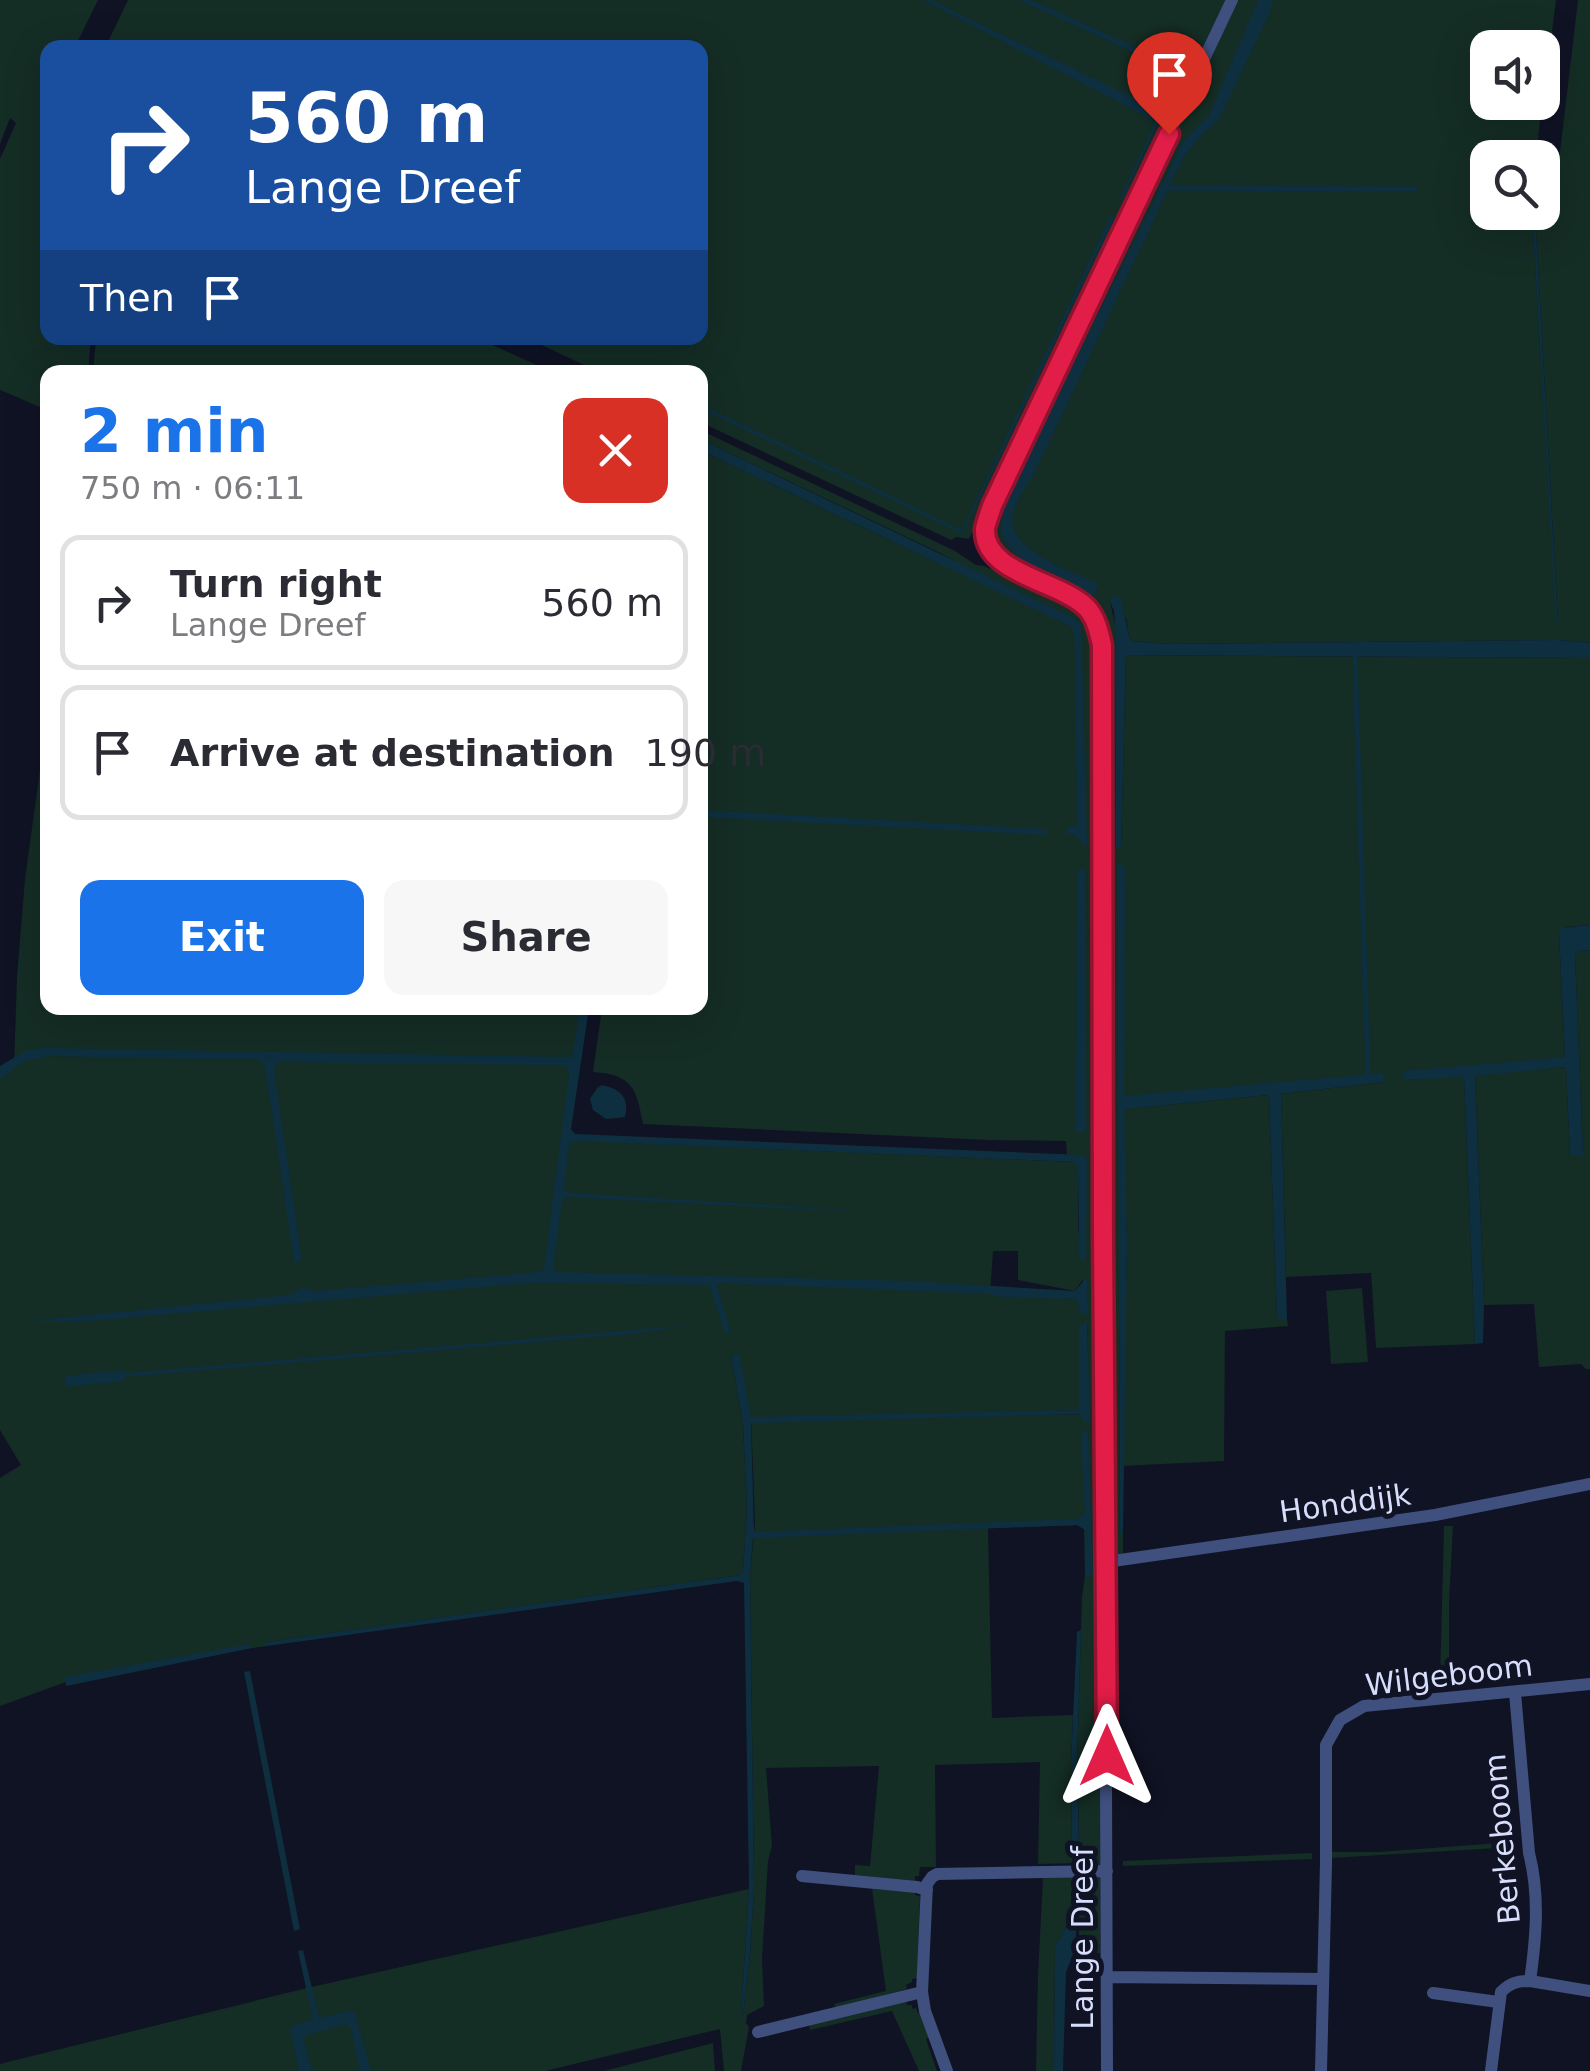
<!DOCTYPE html>
<meta charset="utf-8">
<style>
:root{--surface:#fff;--page:#f7f7f7;--text:#2b2b33;--muted:#7c7c81;--line:#e1e1e2;--accent:#1a73e8}
body{margin:0;font-family:"DejaVu Sans",sans-serif;background:var(--page);color:var(--text);height:100vh;display:flex;flex-direction:column;font-size:38px;white-space:nowrap}
*{box-sizing:border-box;margin:0}
p{font-size:32px;color:var(--muted)}
.icon{flex:none;width:55px;height:55px;fill:none;stroke:currentColor;stroke-width:2;stroke-linecap:round;stroke-linejoin:round}
.map{position:relative;flex:1;overflow:hidden}
.sheet{position:absolute;left:40px;top:365px;width:668px;height:650px;display:flex;flex-direction:column;background:var(--surface);border-radius:20px;box-shadow:0 10px 40px #0002}
.sheet>*{flex:none}
.banner{position:absolute;left:40px;top:40px;width:668px;height:305px;border-radius:20px;box-shadow:0 10px 40px #0002;background:#1a4fa0;color:#fff;overflow:hidden}
.controls{position:absolute;left:1470px;top:30px;display:grid;gap:20px}
.controls a{display:grid;place-items:center;width:90px;height:90px;border-radius:20px;background:var(--surface);box-shadow:0 10px 40px #0002;font-size:50px}
.pin{position:absolute;display:grid;place-items:center;width:85px;height:85px;color:#fff;margin:-102px -42px;border-radius:50% 50% 50% 0;rotate:-45deg;box-shadow:0 0 10px #0007}
.pin .icon{rotate:45deg}
.me{position:absolute;width:110px;margin:-55px;rotate:0deg;stroke-linejoin:round;filter:drop-shadow(0 0 8px #0008)}
.turn{display:flex;align-items:center;gap:35px;height:210px;padding:0 40px;font-size:45px}
.turn .icon{width:130px;height:130px;stroke-width:2.5}
.turn b{display:block;font-size:70px;line-height:85px}
.then{display:flex;align-items:center;height:95px;padding:0 40px;background:#0003;gap:20px;font-size:38px}
.round{display:grid;place-items:center;flex:none;width:105px;height:105px;border-radius:20px;background:var(--page)}
.head{display:flex;align-items:center;justify-content:space-between;height:170px;padding:0 40px}
h1{font-size:60px;font-weight:700;line-height:75px;color:var(--accent)}
.cta{display:flex;gap:20px;margin-top:auto;padding:20px 40px}
.cta a{flex:1;height:115px;border-radius:20px;background:var(--accent);color:#fff;font-size:40px;font-weight:700;line-height:115px;text-align:center}
.cta a+a{background:var(--page);color:var(--text)}
ul{padding:0;list-style:none}
li{display:flex;align-items:center;gap:30px;height:135px;margin:0 20px 15px;padding:0 20px;border:5px solid var(--line);border-radius:20px}
li div{flex:1}
li b{display:block;font-size:38px}
li em{font-style:normal}
.map>svg:first-child{display:block}
</style>
<div class="map">
<svg width="1590" height="2071" viewBox="0 0 1590 2071">
<rect width="100%" height="100%" fill="#101324"/>
<!-- green -->
<path fill="#142d25" fill-rule="evenodd" d="M 0,0 L 98,0 L 75,47 L 48,48 L 47,101 L 40,126 L 48,136 L 48,338 L 91,338 L 88,372 L 48,372 L 47,410 L 0,390 L 0,159 L 16,123 L 10,118 L 0,144 Z
M 128,0 L 1236,0 L 969,539 L 956,537 L 951,540 L 700,422 L 700,372 L 599,372 L 527,338 L 700,338 L 700,48 L 105,48 Z
M 1238,0 L 1556,0 L 1543,102 L 1542,48 L 1488,48 L 1488,102 L 1542,103 L 1536,157 L 1488,158 L 1488,212 L 1542,212 L 1543,186 L 1556,186 L 1578,0 L 1590,0 L 1590,643 L 1559,640 L 1170,644 L 1132,641 L 1129,636 L 1126,618 L 1110,602 L 1115,624 L 1116,847 L 1121,847 L 1126,655 L 1590,658 L 1590,925 L 1567,927 L 1559,934 L 1565,1057 L 1405,1080 L 1464,1076 L 1475,1344 L 1376,1348 L 1371,1273 L 1286,1277 L 1281,1094 L 1383,1082 L 1124,1109 L 1269,1095 L 1277,1318 L 1287,1319 L 1288,1326 L 1225,1331 L 1224,1461 L 1122,1466 L 1127,1243 L 1123,1132 L 1119,1246 L 1120,1534 L 1123,1534 L 1123,1555 L 1113,1557 L 1108,1504 L 1107,847 L 1112,644 C 1110,637 1108,628 1104,621 C 1086,585 1036,572 1002,556 L 994,549 L 989,530 ZM 1532,213 L 1535,213 L 1558,623 L 1557,623 ZM 1117,865 L 1125,866 L 1123,1051 Z
M 96,338 L 477,338 L 552,372 L 93,372 Z
M 700,430 L 955,551 L 976,565 L 984,566 C 1021,583 1087,601 1096,645 L 1100,1759 L 1077,1762 L 1082,1597 L 1085,1575 L 1084,1529 L 1081,1525 L 988,1528 L 992,1718 L 1073,1715 L 1071,1762 L 1072,1851 L 1079,1850 L 1078,1790 L 1100,1788 L 1100,1953 L 1079,1952 L 1079,1890 L 1072,1890 C 1070,1911 1069,1928 1055,1945 L 1054,2071 L 1036,2071 L 1038,1975 L 1043,1877 L 1078,1876 L 1079,1863 L 1038,1864 L 1040,1762 L 935,1765 L 936,1867 L 920,1867 L 919,1876 L 915,1876 L 915,1881 L 855,1875 L 855,1865 L 870,1866 L 879,1766 L 766,1768 L 772,1846 L 768,1861 L 762,1959 L 764,2006 L 747,2015 L 746,2023 L 749,2027 L 741,2071 L 724,2071 L 720,2029 L 545,2071 L 0,2071 L 0,2064 L 307,1988 L 749,1889 L 741,2015 L 743,2014 L 750,1954 L 754,1888 L 750,1574 L 755,1523 L 751,1417 L 731,1356 L 743,1424 L 747,1507 L 743,1571 L 741,1575 L 267,1642 L 267,1646 L 156,1661 L 77,1678 L 0,1706 L 0,1478 L 21,1465 L 0,1430 L 0,1078 L 14,1067 L 17,978 L 25,879 L 47,719 L 48,1008 L 583,1008 L 573,1053 L 570,1057 L 560,1058 L 567,1065 L 569,1073 L 566,1140 L 1075,1162 L 1078,1167 L 1078,1230 L 1086,1259 L 1086,1157 L 1067,1155 L 1066,1141 L 989,1140 L 643,1124 C 636,1088 633,1075 593,1072 L 602,1008 L 700,1008 L 700,450 L 936,562 L 1034,604 L 940,553 L 700,439 ZM 993,1251 L 1018,1251 L 1018,1280 L 1075,1291 L 1083,1279 L 1078,1301 L 1077,1299 L 990,1294 ZM 1087,1323 L 1089,1422 L 1082,1414 L 864,1419 L 1080,1410 Z
M 1590,950 L 1590,1369 L 1586,1369 L 1581,1364 L 1539,1367 L 1534,1304 L 1484,1305 L 1475,1075 L 1566,1067 L 1570,1155 L 1583,1155 L 1575,955 L 1578,951 Z
M 1362,1288 L 1368,1362 L 1331,1364 L 1326,1291 Z
M 1444,1526 L 1453,1526 L 1449,1602 L 1449,1684 L 1440,1684 Z
M 1513,1842 L 1514,1847 L 1331,1858 L 1331,1852 L 1379,1852 Z
M 1312,1853 L 1312,1859 L 1123,1866 L 1123,1861 Z
M 872,1889 L 915,1891 L 915,1895 L 920,1896 L 917,1978 L 912,1979 L 912,1982 L 906,1985 L 907,1989 L 836,2009 L 834,2004 L 886,1991 Z
M 906,2001 L 907,2005 L 912,2005 L 912,2009 L 916,2008 L 918,2013 L 922,2012 L 930,2037 L 926,2039 L 937,2071 L 919,2071 L 892,2011 L 810,2030 L 809,2025 Z
M 713,2043 L 715,2071 L 604,2071 Z"/>
<!-- water -->
<path fill="#0e2f3f" d="M 923,0 L 931,0 L 1153,107 L 1162,113 L 1122,200 L 1120,198 L 1155,121 Z
M 1019,0 L 1031,0 L 1174,64 L 1179,64 L 1192,40 L 1194,41 L 1179,73 Z
M 1258,0 L 1273,0 L 1269,14 L 1219,119 L 1200,137 L 1183,158 L 1035,472 C 1027,486 1011,506 1012,522 C 1013,552 1076,573 1099,584 L 1094,596 C 1069,584 1016,565 1004,539 C 999,528 1002,517 1003,506 L 1184,140 L 1209,116 Z
M 1532,213 L 1535,213 L 1558,624 L 1556,623 Z
M 1111,215 L 1115,216 L 964,532 L 960,533 L 700,408 L 700,404 L 962,530 Z
M 700,439 L 1068,615 L 1081,624 L 1087,844 L 1084,846 L 1076,836 L 1066,833 L 1066,829 L 1077,825 L 1075,650 L 1074,631 L 1070,626 L 700,450 Z
M 1114,595 L 1121,599 L 1129,636 L 1132,641 L 1170,644 L 1559,640 L 1590,643 L 1590,658 L 1126,655 L 1121,847 L 1118,849 L 1116,848 L 1115,624 L 1114,611 L 1110,602 Z
M 700,810 L 1046,829 L 1046,835 L 700,817 Z
M 1117,865 L 1125,865 L 1124,1096 L 1383,1073 L 1383,1082 L 1281,1094 L 1287,1319 L 1277,1319 L 1269,1095 L 1124,1109 L 1127,1243 L 1123,1534 L 1120,1534 Z
M 1085,869 L 1086,1132 L 1076,1132 L 1077,870 Z
M 1590,925 L 1590,950 L 1578,951 L 1575,955 L 1583,1155 L 1570,1155 L 1566,1067 L 1475,1076 L 1484,1305 L 1483,1343 L 1475,1344 L 1464,1077 L 1404,1080 L 1404,1071 L 1565,1057 L 1559,934 L 1562,928 Z
M 580,1008 L 589,1008 L 571,1129 L 575,1134 L 1083,1155 L 1087,1159 L 1086,1260 L 1079,1260 L 1078,1167 L 1074,1162 L 575,1141 L 569,1144 L 564,1187 L 567,1192 L 570,1193 L 774,1205 L 874,1213 L 565,1197 L 562,1201 L 553,1268 L 557,1272 L 912,1281 L 1075,1291 L 1087,1277 L 1088,1314 L 1081,1314 L 1077,1299 L 1000,1297 L 989,1294 L 716,1283 L 731,1332 L 725,1333 L 709,1285 L 530,1283 L 90,1321 L 20,1322 L 289,1295 L 303,1287 L 316,1291 L 530,1273 L 544,1270 L 569,1073 L 566,1065 L 278,1062 L 274,1069 L 302,1261 L 294,1262 L 265,1066 L 259,1060 L 48,1056 L 23,1062 L 0,1079 L 0,1066 L 27,1050 L 43,1048 L 570,1057 L 573,1053 Z
M 602,1085 C 620,1089 630,1097 625,1117 L 606,1119 L 593,1110 L 590,1099 L 597,1088 Z
M 1087,1322 L 1090,1422 L 1083,1422 L 1081,1414 L 751,1423 L 754,1532 L 1077,1519 L 1085,1514 L 1081,1434 L 1085,1431 L 1088,1434 L 1093,1575 L 1085,1575 L 1085,1530 L 1077,1525 L 753,1538 L 750,1574 L 754,1888 L 750,1954 L 743,2014 L 741,2015 L 749,1887 L 744,1583 L 737,1581 L 267,1646 L 266,1642 L 741,1575 L 743,1571 L 747,1507 L 743,1424 L 731,1356 L 739,1353 L 751,1417 L 1079,1410 L 1079,1326 Z
M 691,1325 L 632,1334 L 124,1377 L 122,1381 L 68,1387 L 64,1383 L 67,1376 L 121,1370 L 127,1373 Z
M 1081,1630 L 1077,1762 L 1079,1850 L 1072,1852 L 1071,1762 L 1077,1632 Z
M 250,1644 L 252,1648 L 66,1686 L 65,1677 Z
M 250,1671 L 300,1929 L 294,1931 L 244,1672 Z
M 1079,1889 L 1075,1950 L 1066,1972 L 1063,2071 L 1054,2071 L 1055,1945 C 1069,1928 1070,1911 1072,1890 Z
M 303,1950 L 319,2018 L 348,2011 L 355,2013 L 371,2071 L 360,2071 L 351,2029 L 346,2024 L 306,2035 L 304,2040 L 312,2071 L 299,2071 L 290,2030 L 293,2025 L 313,2020 L 298,1951 Z"/>
<g fill="none" stroke-linecap="round" stroke-linejoin="round">
<!-- stream -->
<path stroke="#0e2f3f" stroke-width="5" d="M 1160,188 L 1416,189
M 1355,657 L 1368,1074"/>
<!-- street -->
<path stroke="#3f507f" stroke-width="12" d="M 1106,1562 L 1435,1515 L 1590,1484
M 802,1876 L 917,1887 L 927,1890
M 1108,1977 L 1323,1979
M 1530,1981 L 1590,1991
M 1433,1993 L 1498,2002
M 758,2032 L 922,1992
M 947,2071 L 925,2011 L 922,1992 L 927,1884 L 932,1877 L 937,1874 L 1107,1871
M 1107,2071 L 1102,645 C 1099,632 1096,618 1087,608 C 1061,581 983,574 985,529 C 986,522 990,513 992,506 L 1232,0
M 1321,2071 L 1326,1864 L 1326,1745 L 1340,1720 L 1364,1706 L 1590,1684
M 1491,2071 L 1501,1992 C 1510,1983 1517,1981 1530,1981 C 1536,1938 1540,1896 1529,1853 L 1515,1693"/>
</g>
<g fill="none" stroke-linecap="round" stroke-linejoin="round">
<defs>
<path id="route" d="M 1107,1756 L 1103,1237 L 1102,645 C 1099,632 1096,618 1087,608 C 1061,581 983,574 985,529 C 986,522 990,513 992,506 L 1169,134"/>
</defs>
<!-- route casing -->
<use href="#route" stroke="#92132f" stroke-width="25"/>
<!-- route -->
<use href="#route" stroke="#e11d48" stroke-width="18"/>
</g>
<g text-anchor="middle" dominant-baseline="central" stroke-width="10" stroke-linejoin="round" paint-order="stroke">
<!-- street labels -->
<g font-size="30" fill="#d6defc" stroke="#101324">
<text transform="translate(1345 1503) rotate(-8)">Honddijk</text>
<text transform="translate(1449 1675) rotate(-7)">Wilgeboom</text>
<text transform="translate(1502 1839) rotate(-95)">Berkeboom</text>
<text transform="translate(1082 1938) rotate(-90)">Lange Dreef</text>
</g>
</g>
</svg>
<div class="controls">
<a><svg class="icon" aria-label="sound" viewBox="0 0 24 24"><path d="M4 9h4l5-4v14l-5-4H4zM17 9q2 3 0 6"/></svg></a>
<a><svg class="icon" aria-label="search" viewBox="0 0 24 24"><circle cx="10" cy="10" r="6"/><path d="M15 15l6 6"/></svg></a>
</div>
<div class="pin" style="left:1169px;top:134px;background:#d93025"><svg class="icon" aria-label="arrive" viewBox="0 0 24 24"><path d="M6 21V4h12l-3 4 3 4H6"/></svg></div>
<svg class="me" style="left:1107px;top:1756px" viewBox="-20 -20 40 40"><path d="M0-17L14 15 0 8-14 15z" fill="#e11d48" stroke="#fff" stroke-width="4"/></svg>
<div class="banner">
<div class="turn"><svg class="icon" aria-label="right" viewBox="0 0 24 24"><path d="M7 20v-9h11M14 6l5 5-5 5"/></svg><div><b>560 m</b>Lange Dreef</div></div>
<div class="then">Then<svg class="icon" aria-label="arrive" viewBox="0 0 24 24"><path d="M6 21V4h12l-3 4 3 4H6"/></svg></div>
</div>
<section class="sheet">
<div class="head"><div><h1>2 min</h1><p>750 m · 06:11</p></div><a class="round" style="background:#d93025;color:#fff"><svg class="icon" aria-label="close" viewBox="0 0 24 24"><path d="M6 6l12 12M18 6L6 18"/></svg></a></div>
<ul>
<li><svg class="icon" aria-label="right" viewBox="0 0 24 24"><path d="M7 20v-9h11M14 6l5 5-5 5"/></svg><div><b>Turn right</b><p>Lange Dreef</p></div><em>560 m</em></li>
<li><svg class="icon" aria-label="arrive" viewBox="0 0 24 24"><path d="M6 21V4h12l-3 4 3 4H6"/></svg><div><b>Arrive at destination</b></div><em>190 m</em></li>
</ul>
<div class="cta"><a>Exit</a><a>Share</a></div>
</section>
</div>
